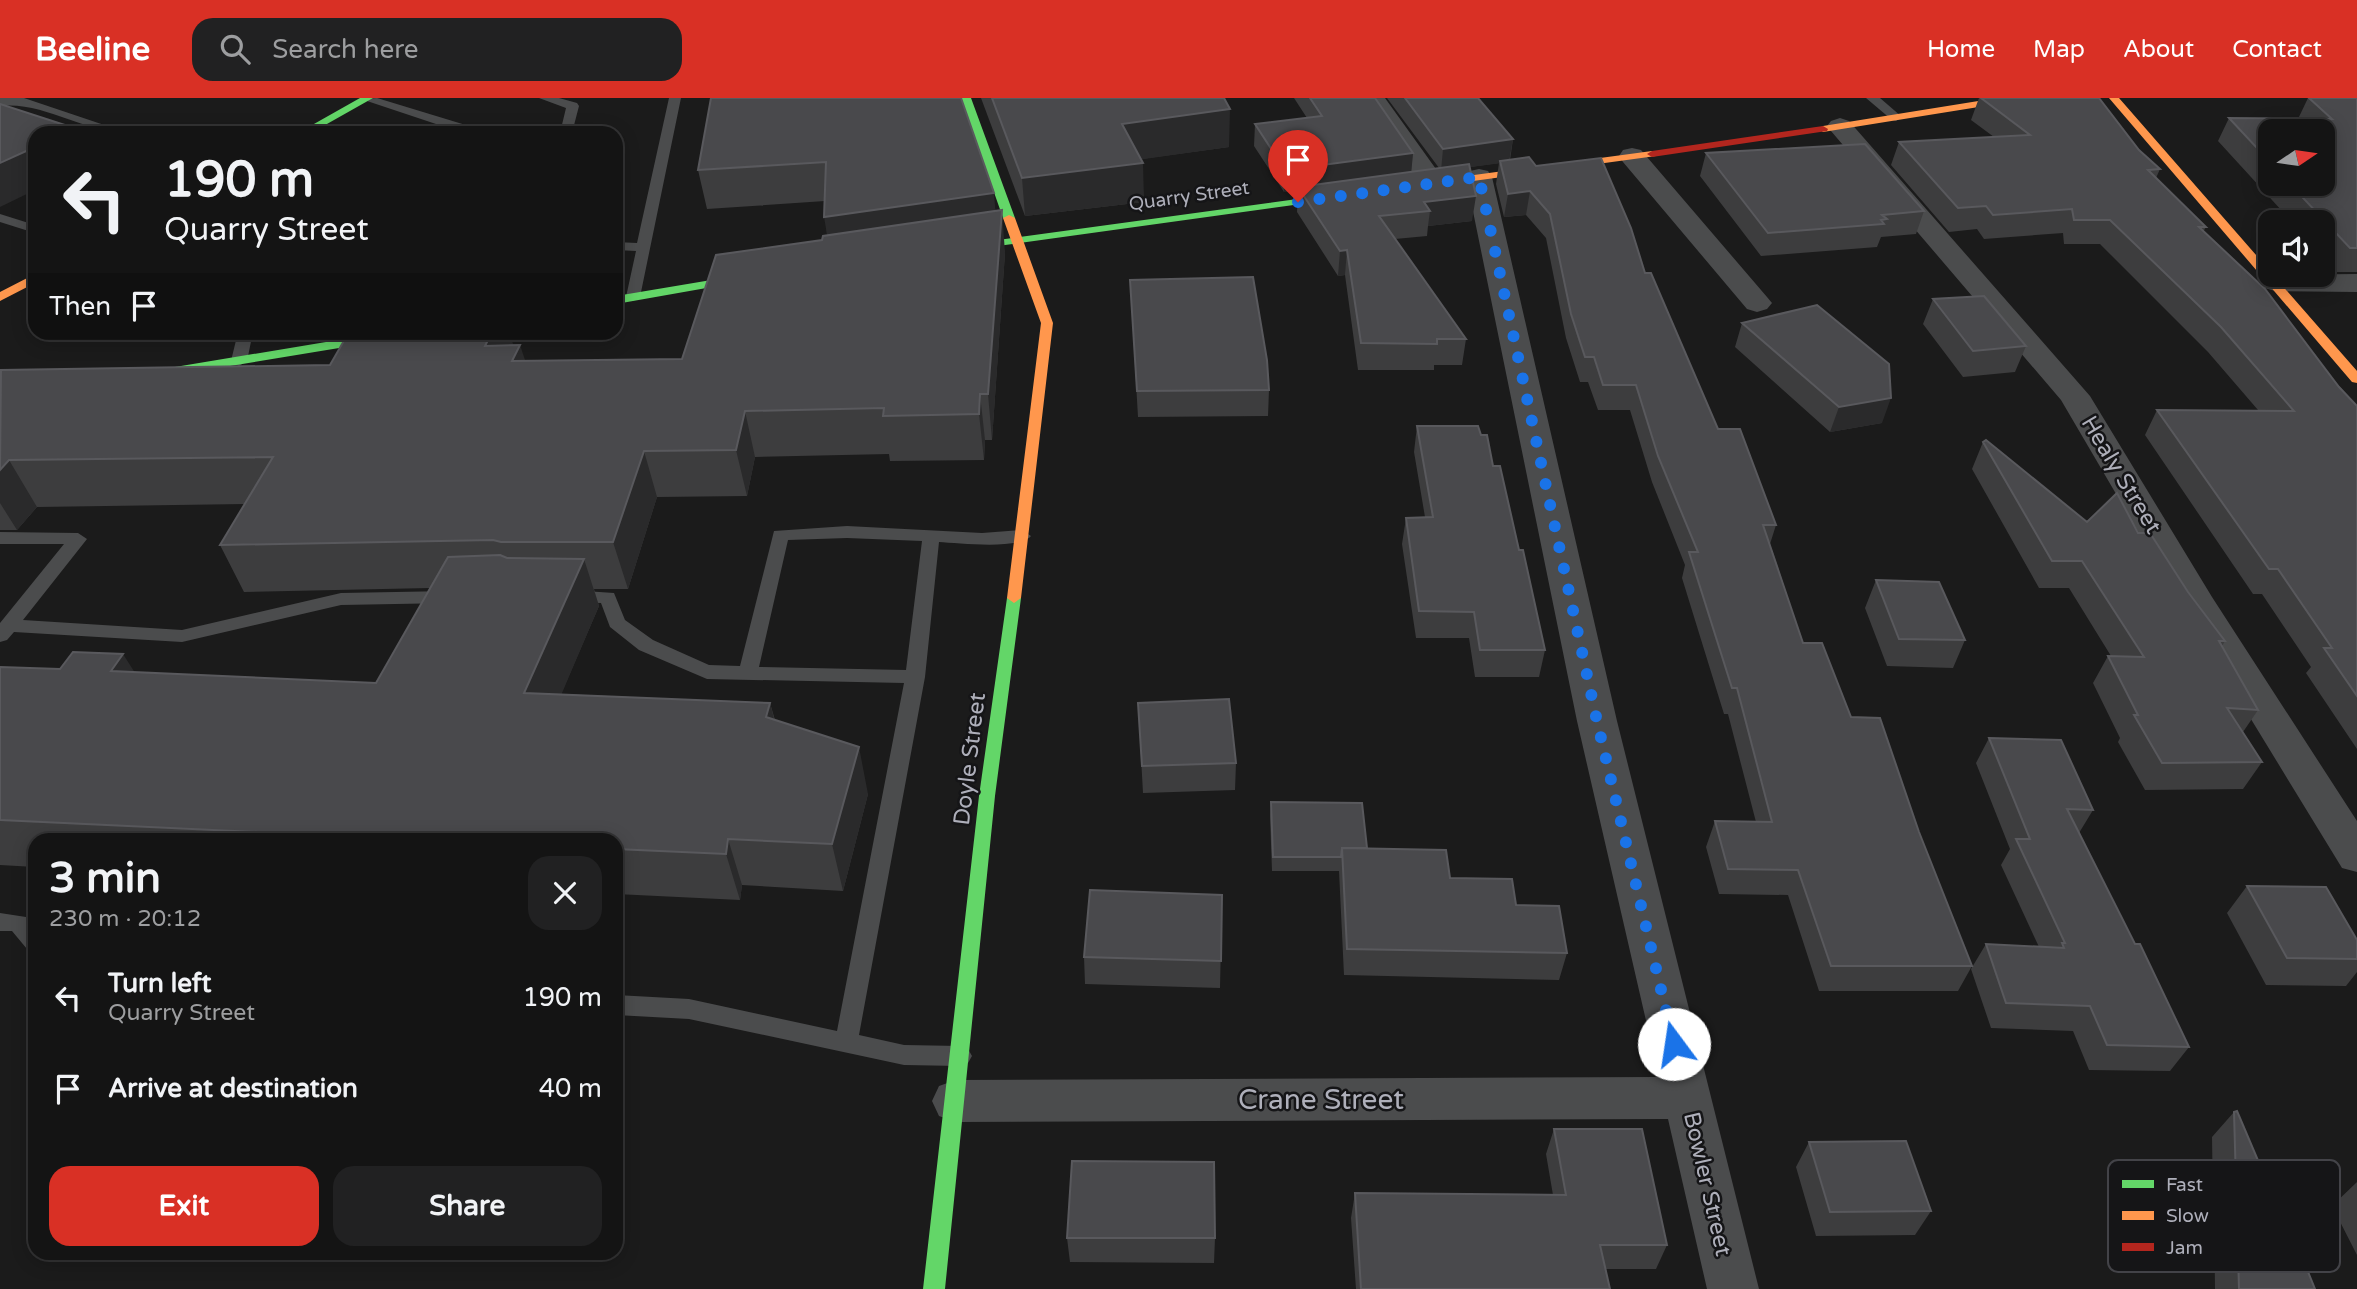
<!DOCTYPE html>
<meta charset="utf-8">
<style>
:root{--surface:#141414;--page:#212122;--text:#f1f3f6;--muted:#9d9ea0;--line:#333334;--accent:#d93025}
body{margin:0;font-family:"Varela Round",sans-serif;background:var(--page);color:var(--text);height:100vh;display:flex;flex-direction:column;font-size:26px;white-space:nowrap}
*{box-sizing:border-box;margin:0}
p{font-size:23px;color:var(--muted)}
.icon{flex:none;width:38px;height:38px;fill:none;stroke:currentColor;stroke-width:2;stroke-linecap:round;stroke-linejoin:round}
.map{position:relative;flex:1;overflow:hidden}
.side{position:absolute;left:28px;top:735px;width:595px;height:427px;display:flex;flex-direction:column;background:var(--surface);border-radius:21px;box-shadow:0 4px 18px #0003,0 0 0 2px var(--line)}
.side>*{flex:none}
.top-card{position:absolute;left:28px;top:28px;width:595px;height:214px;border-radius:21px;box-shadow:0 4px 18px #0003,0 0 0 2px var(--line);background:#141414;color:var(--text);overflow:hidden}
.needle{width:46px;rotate:77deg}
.buttons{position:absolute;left:2258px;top:21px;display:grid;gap:14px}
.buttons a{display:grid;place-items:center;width:77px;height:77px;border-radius:14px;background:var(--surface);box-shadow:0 4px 18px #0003,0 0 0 2px var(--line);font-size:35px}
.pin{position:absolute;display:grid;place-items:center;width:60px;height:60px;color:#fff;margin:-72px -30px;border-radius:50% 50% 50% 0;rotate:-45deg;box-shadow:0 0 7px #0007}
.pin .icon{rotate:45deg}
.me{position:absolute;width:77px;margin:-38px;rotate:346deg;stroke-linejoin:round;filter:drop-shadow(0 0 5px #0008)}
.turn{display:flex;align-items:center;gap:24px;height:147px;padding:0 21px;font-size:32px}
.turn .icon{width:91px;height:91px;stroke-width:2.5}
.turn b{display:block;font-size:49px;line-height:60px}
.then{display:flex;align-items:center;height:66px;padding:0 21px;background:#0003;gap:14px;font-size:26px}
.round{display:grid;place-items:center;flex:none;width:74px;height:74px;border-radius:21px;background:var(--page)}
.summary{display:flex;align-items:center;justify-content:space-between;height:119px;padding:0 21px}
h1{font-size:42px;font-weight:800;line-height:52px}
.primary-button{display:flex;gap:14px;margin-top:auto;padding:14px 21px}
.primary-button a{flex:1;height:80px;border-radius:21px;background:var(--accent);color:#fff;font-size:28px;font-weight:800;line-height:80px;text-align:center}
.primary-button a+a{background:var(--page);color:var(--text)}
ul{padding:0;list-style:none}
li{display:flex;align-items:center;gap:21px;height:91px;padding:0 21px}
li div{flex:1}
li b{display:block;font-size:26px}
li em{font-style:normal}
header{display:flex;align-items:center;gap:42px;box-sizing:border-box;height:98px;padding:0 35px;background:var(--accent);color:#fff}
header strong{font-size:33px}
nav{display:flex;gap:38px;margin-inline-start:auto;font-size:24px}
.search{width:490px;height:63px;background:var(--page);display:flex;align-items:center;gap:18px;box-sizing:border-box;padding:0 24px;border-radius:21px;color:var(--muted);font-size:26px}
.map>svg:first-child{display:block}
</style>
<header>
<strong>Beeline</strong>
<div class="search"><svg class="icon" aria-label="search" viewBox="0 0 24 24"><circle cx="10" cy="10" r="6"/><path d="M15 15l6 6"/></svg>Search here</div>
<nav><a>Home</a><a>Map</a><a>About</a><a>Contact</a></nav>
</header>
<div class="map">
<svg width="2357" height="1191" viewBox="0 0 2357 1191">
<rect width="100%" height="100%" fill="#1b1b1b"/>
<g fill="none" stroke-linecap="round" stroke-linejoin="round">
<!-- lane -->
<path fill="#4b4c4d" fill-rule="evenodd" d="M 0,0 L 24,0 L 128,35 C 84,35 44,3 0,8 Z
M 377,0 L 469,28 L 471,31 L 467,35 L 452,35 L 454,32 L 361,1 Z
M 539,0 L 559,0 L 577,5 L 579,8 L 572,35 L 560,35 L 566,10 Z
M 669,0 L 681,0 L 640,199 L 633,203 L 626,199 L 636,153 L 616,152 L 616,144 L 637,145 Z
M 1866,0 L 1880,0 L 1902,19 L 1896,23 L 1892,22 Z
M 0,116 L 35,127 L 35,135 L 0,124 Z
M 238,234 L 253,234 L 247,263 L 239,268 L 231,263 Z
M 847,428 L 982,435 L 1022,432 L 1031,438 C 1019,452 958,445 939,444 L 925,579 L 859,937 L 904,947 L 960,948 L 968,951 L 972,958 L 968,965 L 960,968 L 904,967 L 689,921 L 616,917 L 616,897 L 689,901 L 837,933 L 904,585 L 707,581 L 639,552 L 610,529 L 601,505 L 570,504 L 561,498 L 570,492 L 614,495 L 625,522 L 653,542 L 709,567 L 740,568 L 774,433 ZM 847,440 L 922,443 L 906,572 L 759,569 L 788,442 Z
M 0,434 L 78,435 L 87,441 L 23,522 L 182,532 L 341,495 L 450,493 L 459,499 L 450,505 L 341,507 L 182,544 L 14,534 L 7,542 L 0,544 L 0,525 L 64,446 L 0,446 Z
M 0,815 L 26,819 L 35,830 L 35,854 L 27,851 L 12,833 L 0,833 Z"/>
<!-- street -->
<path fill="#4b4c4d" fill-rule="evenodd" d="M 1360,0 L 1385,0 L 1446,85 L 1442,91 L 1433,93 L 1424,91 Z
M 1840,20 L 1849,23 L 2090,298 L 2212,499 L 2357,723 L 2357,774 L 2342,770 L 2180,505 L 2061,302 L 1831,33 L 1827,28 L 1831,23 Z
M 1632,50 L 1641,52 L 1767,199 L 1772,205 L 1767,211 L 1757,214 L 1747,211 L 1623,64 L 1619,58 L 1623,52 Z
M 1479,71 L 1488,73 L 1492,79 L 1617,623 L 1759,1191 L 1707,1191 L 1668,1021 L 956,1024 L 939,1018 L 932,1003 L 939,988 L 956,982 L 1659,979 L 1577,623 L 1466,79 L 1470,73 Z
M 2357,176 L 2357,194 L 2275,193 L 2265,190 L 2261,184 L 2265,178 L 2270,177 Z"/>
<!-- fast -->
<path fill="#63d668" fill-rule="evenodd" d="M 360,0 L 373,0 L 311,35 L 298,35 Z
M 961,0 L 971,0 L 1015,120 L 1013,122 L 1003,120 Z
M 1348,94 L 1354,97 L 1352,99 L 954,154 L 948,151 L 954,148 Z
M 759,174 L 763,176 L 763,180 L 616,206 L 616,198 Z
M 386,234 L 418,234 L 412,238 L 151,281 L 145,277 L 151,273 Z
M 1014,495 L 1021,500 L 995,698 L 945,1191 L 923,1191 L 979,698 L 1007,500 Z"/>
<!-- slow -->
<path fill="#ff974d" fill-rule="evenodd" d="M 1997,0 L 2021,0 L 2016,3 L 1823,34 L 1818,31 L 1823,28 Z
M 2109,0 L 2119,0 L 2270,173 L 2270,177 L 2273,177 L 2357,273 L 2357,285 L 2352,284 Z
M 1652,53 L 1657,56 L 1656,58 L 1422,90 L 1417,87 L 1422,84 Z
M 1009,117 L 1015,120 L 1053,225 L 1021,500 L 1014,505 L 1007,500 L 1041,225 L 1003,120 Z
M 35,176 L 35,185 L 0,203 L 0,194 Z"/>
<!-- jam -->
<path fill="#b3261e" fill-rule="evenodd" d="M 1823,28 L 1828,31 L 1827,33 L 1652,59 L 1647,56 L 1652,53 Z"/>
</g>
<!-- wall -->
<path fill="#3d3d3e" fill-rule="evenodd" d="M 711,0 L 996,112 L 1005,155 L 992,342 L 985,342 L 984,362 L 890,363 L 889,356 L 755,359 L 747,398 L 657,399 L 628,491 L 594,491 L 599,508 L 561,596 L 770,605 L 775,622 L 868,696 L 843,793 L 742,787 L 740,802 L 616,796 L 616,742 L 35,742 L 35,769 L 0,767 L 0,569 L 376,585 L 430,490 L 244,494 L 220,447 L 245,406 L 37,409 L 17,432 L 0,432 L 0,273 L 330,267 L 513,247 L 525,263 L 682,261 L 827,137 L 825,103 L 707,111 L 698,72 Z
M 981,0 L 1224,0 L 1229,49 L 1141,61 L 1144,104 L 1025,118 Z
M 1294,0 L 1375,0 L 1413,55 L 1411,74 L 1439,70 L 1387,0 L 1478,0 L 1513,41 L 1510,62 L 1536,68 L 1645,175 L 1718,331 L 1776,427 L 1770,446 L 1803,545 L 1851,619 L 1919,734 L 1972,868 L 1958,893 L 1819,893 L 1788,797 L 1719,796 L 1706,749 L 1715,723 L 1756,724 L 1728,616 L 1724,616 L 1682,480 L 1685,467 L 1652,384 L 1630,312 L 1598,312 L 1588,284 L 1580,284 L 1566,240 L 1546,140 L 1526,117 L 1504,119 L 1496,86 L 1499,65 L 1470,69 L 1472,123 L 1428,128 L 1427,138 L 1395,141 L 1466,241 L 1462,267 L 1434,267 L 1434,272 L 1358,272 L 1345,177 L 1338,178 L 1297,114 L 1298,93 L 1284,94 L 1254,48 L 1255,26 L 1307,20 Z
M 1979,0 L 2099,0 L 2139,52 L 2160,71 L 2156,80 L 2206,129 L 2203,134 L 2357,308 L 2357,651 L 2306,575 L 2311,569 L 2262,496 L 2253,496 L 2145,337 L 2157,312 L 2258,312 L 2208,254 L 2100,146 L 2064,146 L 2063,135 L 1984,141 L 1977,131 L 1949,134 L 1891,67 L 1899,44 L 1994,39 L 1971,22 Z
M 2308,0 L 2357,0 L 2357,174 L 2337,174 L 2322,158 L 2322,124 L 2292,124 L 2218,43 L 2229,20 L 2298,21 ZM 2270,33 L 2322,86 L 2270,86 Z
M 1706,55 L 1924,113 L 1916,136 L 1881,139 L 1877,149 L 1761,158 L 1700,78 Z
M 1130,182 L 1269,292 L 1268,318 L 1138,319 Z
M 1933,201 L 2026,248 L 2015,274 L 1963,279 L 1923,226 Z
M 1742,225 L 1882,325 L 1830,334 L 1735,249 Z
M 1417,328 L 1481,337 L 1493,368 L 1519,452 L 1545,552 L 1539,579 L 1475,579 L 1469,540 L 1416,540 L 1402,446 L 1406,420 L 1425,419 L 1414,354 Z
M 1983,344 L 2087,424 L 2138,435 L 2188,494 L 2225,543 L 2222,548 L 2258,612 L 2243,634 L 2262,664 L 2243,691 L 2145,692 L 2118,644 L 2120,640 L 2093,585 L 2108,558 L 2111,558 L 2069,490 L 2039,490 L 1972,371 Z
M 1876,482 L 1965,542 L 1953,570 L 1887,568 L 1865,510 Z
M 1138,605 L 1236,665 L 1235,692 L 1143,695 Z
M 1989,640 L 2093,712 L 2079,735 L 2135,846 L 2189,949 L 2170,973 L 2089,972 L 2073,933 L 1991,930 L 1971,871 L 1986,846 L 2039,849 L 2001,767 L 2010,751 L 1976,665 Z
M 1271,704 L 1367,750 L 1450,780 L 1516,807 L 1567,855 L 1559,882 L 1344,877 L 1339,773 L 1272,773 L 1270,718 Z
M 2247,788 L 2357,842 L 2357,874 L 2346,888 L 2266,887 L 2227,815 Z
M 1222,797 L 1220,890 L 1085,886 L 1084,859 Z
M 2234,1014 L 2279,1112 L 2315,1191 L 2215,1191 L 2214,1111 L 2193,1134 L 2139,1135 L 2125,1092 L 2145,1067 L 2213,1105 L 2212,1039 Z
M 1554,1031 L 1667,1147 L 1656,1171 L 1606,1171 L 1610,1191 L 1356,1191 L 1351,1120 L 1355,1095 L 1553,1097 L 1546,1056 Z
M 1809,1044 L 1931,1113 L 1915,1137 L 1816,1138 L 1796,1069 Z
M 2357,1084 L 2357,1157 L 2332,1108 Z
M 1067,1140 L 1215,1140 L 1214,1165 L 1070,1164 Z"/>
<!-- shaded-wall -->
<path fill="#2a2a2b" d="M 1230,11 L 1229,49 L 1123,64 L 1122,26 Z
M 74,30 L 77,35 L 64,35 Z
M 1513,41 L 1509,64 L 1441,73 L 1443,51 Z
M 35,49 L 35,92 L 0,109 L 0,65 Z
M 1413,55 L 1411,77 L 1298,89 L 1298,93 L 1284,94 L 1285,72 Z
M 1143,65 L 1144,104 L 1025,118 L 1022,80 Z
M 1530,93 L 1526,117 L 1504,119 L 1508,96 Z
M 994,95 L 997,134 L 831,159 L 824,119 Z
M 1476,98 L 1472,123 L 1428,128 L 1430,113 L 1424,104 Z
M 1002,112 L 1005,155 L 992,342 L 988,296 Z
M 1347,152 L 1345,177 L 1338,178 L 1340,153 Z
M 492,234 L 509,234 L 516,255 L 520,247 L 535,292 L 485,248 Z
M 980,296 L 985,342 L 984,362 L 979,316 Z
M 1891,300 L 1882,325 L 1830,334 L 1839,309 Z
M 745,313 L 755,359 L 747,398 L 736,352 Z
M 644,353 L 657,399 L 628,491 L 613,444 Z
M 9,362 L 37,409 L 17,432 L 0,405 L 0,372 Z
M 584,461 L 599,508 L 542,642 L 524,595 Z
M 123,556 L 153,603 L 111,573 Z
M 770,605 L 782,652 L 766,619 Z
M 859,649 L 868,696 L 843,793 L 832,746 Z
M 728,741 L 742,787 L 740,802 L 726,756 Z"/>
<!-- building -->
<path fill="#49494c" stroke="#59595d" stroke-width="2" d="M 711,0 L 961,0 L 994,95 L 824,119 L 826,64 L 698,72 Z
M 992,0 L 1224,0 L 1230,11 L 1122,26 L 1143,65 L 1022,80 Z
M 1310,0 L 1375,0 L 1413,55 L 1285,72 L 1255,26 L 1322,18 Z
M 1405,0 L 1478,0 L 1513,41 L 1443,51 Z
M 1981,0 L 2099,0 L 2139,52 L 2160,71 L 2148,72 L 2206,129 L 2199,129 L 2265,191 L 2339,289 L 2357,308 L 2357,598 L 2324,550 L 2332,550 L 2278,471 L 2269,471 L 2157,312 L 2294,313 L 2221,229 L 2110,122 L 2074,122 L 2072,111 L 1993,117 L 1986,108 L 1958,110 L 1899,44 L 2030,37 Z
M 2309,0 L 2357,0 L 2357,150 L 2350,150 L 2290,86 L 2322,86 L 2322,33 L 2270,33 L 2270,64 L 2229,20 L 2332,21 Z
M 0,6 L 74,30 L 64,35 L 35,35 L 35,49 L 0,65 Z
M 1865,46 L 1924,113 L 1882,117 L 1887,121 L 1881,122 L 1884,126 L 1768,135 L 1706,55 Z
M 1529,59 L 1536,68 L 1601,60 L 1631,130 L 1645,175 L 1651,175 L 1718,331 L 1740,331 L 1776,427 L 1763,427 L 1803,545 L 1822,545 L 1851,619 L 1880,620 L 1919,734 L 1972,868 L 1831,868 L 1798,772 L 1728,771 L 1715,723 L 1772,724 L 1737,590 L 1732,590 L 1689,454 L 1698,454 L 1658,358 L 1636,287 L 1603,287 L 1594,259 L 1585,259 L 1571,216 L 1550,116 L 1530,93 L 1508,96 L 1500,63 Z
M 1469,66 L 1476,98 L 1424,104 L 1430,113 L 1379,118 L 1466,241 L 1437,241 L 1437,246 L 1361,245 L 1347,152 L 1340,153 L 1298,89 Z
M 1002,112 L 988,296 L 980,296 L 979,316 L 883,318 L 884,310 L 745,313 L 736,352 L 644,353 L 613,444 L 501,444 L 493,442 L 220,447 L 273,359 L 9,362 L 0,372 L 1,272 L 330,267 L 349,234 L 492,234 L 485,248 L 520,247 L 512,263 L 682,261 L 716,157 L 822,142 L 823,138 Z
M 1253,179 L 1267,262 L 1269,292 L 1137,293 L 1130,182 Z
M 1984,198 L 2026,248 L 1973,253 L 1933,201 Z
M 1817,207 L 1889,266 L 1891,300 L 1839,309 L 1742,225 Z
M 1417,328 L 1478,328 L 1481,337 L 1487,337 L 1493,368 L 1500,368 L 1519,452 L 1523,452 L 1545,552 L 1480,552 L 1474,514 L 1419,513 L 1406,420 L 1433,419 Z
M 1986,342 L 2087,424 L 2117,395 L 2138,435 L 2150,435 L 2188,494 L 2225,543 L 2219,543 L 2258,612 L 2227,610 L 2262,664 L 2162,665 L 2134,617 L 2138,617 L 2108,558 L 2144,559 L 2082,463 L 2052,463 L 1983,344 Z
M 500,457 L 507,460 L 584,461 L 524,595 L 770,605 L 766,619 L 859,649 L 832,746 L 728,741 L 726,756 L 616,751 L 616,742 L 429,742 L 0,722 L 0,569 L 60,571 L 73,554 L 123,556 L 111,573 L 376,585 L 448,459 Z
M 1876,482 L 1939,484 L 1965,542 L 1899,541 Z
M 1229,601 L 1236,665 L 1142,668 L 1138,605 Z
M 1989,640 L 2061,642 L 2093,712 L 2067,711 L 2135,846 L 2140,846 L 2189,949 L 2107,947 L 2090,908 L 2006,905 L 1986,846 L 2064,850 L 2062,845 L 2065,845 L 2016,741 L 2030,741 Z
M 1271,704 L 1362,705 L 1367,750 L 1342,750 L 1341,759 L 1273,759 Z
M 1342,750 L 1446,752 L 1450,780 L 1512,781 L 1516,807 L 1559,808 L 1567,855 L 1347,851 Z
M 2247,788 L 2326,789 L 2357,842 L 2357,861 L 2287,860 Z
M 1090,792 L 1222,797 L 1221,863 L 1084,859 Z
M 2237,1013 L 2279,1112 L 2283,1112 L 2315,1191 L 2239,1191 L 2234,1014 Z
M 1554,1031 L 1642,1031 L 1667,1147 L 1600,1147 L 1610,1191 L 1361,1191 L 1355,1095 L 1566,1097 Z
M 1906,1043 L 1931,1113 L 1830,1114 L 1809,1044 Z
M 1072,1063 L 1214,1064 L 1215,1140 L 1067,1140 Z"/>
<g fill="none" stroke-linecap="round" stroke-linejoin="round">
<!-- route -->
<path stroke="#1a73e8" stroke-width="12" stroke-dasharray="0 21.6" d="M 1298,104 L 1479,79 L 1597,623 L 1674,946"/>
</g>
<g text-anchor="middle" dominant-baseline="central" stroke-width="5" stroke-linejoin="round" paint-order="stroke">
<!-- far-street labels -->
<g font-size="19" fill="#aeafba" stroke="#151517">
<text transform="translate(1189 98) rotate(-8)">Quarry Street</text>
</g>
<!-- street labels -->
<g font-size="23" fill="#aeafba" stroke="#151517">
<text transform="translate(2121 377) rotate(59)">Healy Street</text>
<text transform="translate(970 661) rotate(-83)">Doyle Street</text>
<text transform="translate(1707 1086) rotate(77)">Bowler Street</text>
</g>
<!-- near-street labels -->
<g font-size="28" fill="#aeafba" stroke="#151517">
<text x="1321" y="1002">Crane Street</text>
</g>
</g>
<!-- legend -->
<rect x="2108" y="1062" width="232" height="112" rx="10" fill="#151517" stroke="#434348" stroke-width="2"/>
<rect x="2122" y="1082" width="32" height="8" fill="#63d668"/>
<rect x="2122" y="1113" width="32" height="9" fill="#ff974d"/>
<rect x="2122" y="1145" width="32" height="8" fill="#b3261e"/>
<g font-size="19" fill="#aeafba">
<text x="2166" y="1093">Fast</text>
<text x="2166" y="1124">Slow</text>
<text x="2166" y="1156">Jam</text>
</g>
</svg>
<div class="buttons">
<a><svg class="needle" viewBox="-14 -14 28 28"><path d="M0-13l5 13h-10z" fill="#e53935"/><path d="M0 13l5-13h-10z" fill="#9d9ea0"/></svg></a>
<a><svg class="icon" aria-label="sound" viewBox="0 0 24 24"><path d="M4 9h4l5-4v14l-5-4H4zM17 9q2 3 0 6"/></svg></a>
</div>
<div class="pin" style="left:1298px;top:104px;background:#d93025"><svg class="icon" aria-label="arrive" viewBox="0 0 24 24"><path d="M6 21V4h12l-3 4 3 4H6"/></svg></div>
<svg class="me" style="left:1674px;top:946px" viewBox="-20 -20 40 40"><circle r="19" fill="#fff"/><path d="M0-13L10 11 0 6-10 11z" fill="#1a73e8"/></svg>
<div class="top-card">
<div class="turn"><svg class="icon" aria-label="left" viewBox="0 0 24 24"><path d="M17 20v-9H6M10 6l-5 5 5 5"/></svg><div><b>190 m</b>Quarry Street</div></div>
<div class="then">Then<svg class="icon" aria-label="arrive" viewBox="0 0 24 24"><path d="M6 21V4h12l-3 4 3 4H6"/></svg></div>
</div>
<section class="side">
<div class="summary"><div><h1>3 min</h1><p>230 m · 20:12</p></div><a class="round"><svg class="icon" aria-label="close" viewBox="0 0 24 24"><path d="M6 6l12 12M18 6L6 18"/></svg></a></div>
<ul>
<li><svg class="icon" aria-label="left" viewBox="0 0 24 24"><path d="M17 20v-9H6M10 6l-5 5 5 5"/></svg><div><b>Turn left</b><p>Quarry Street</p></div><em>190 m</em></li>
<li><svg class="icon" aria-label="arrive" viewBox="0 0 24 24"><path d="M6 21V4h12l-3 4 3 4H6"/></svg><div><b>Arrive at destination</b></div><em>40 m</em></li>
</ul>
<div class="primary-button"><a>Exit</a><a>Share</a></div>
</section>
</div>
